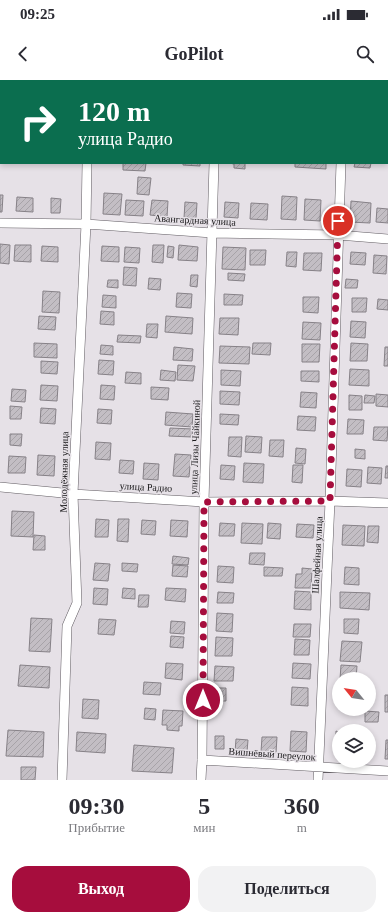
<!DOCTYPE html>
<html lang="ru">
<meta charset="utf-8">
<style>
:root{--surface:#fff;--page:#f2f2f3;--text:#2b2b33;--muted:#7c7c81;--accent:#a60d3d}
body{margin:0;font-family:Georgia,serif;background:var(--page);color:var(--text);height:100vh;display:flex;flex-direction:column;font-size:15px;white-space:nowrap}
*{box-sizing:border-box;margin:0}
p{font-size:13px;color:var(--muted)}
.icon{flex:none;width:22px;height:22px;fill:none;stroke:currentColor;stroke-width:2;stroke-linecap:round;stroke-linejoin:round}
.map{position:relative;height:700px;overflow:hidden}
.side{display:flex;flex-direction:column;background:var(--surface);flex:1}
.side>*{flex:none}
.hud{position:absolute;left:0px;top:0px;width:388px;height:84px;box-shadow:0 2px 6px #0003;background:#0b6e4f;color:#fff;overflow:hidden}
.needle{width:26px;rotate:300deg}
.fabs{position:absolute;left:332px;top:592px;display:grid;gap:8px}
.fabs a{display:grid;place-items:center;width:44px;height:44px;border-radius:50%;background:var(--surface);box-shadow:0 2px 6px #0003;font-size:20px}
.pin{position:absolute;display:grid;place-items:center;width:34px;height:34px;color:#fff;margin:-17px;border:2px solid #fff;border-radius:50%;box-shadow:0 1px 4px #0007}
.me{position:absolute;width:44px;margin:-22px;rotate:0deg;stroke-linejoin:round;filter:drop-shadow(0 0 3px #0008)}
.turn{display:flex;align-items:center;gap:14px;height:84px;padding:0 12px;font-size:18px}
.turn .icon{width:52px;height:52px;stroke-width:2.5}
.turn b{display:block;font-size:28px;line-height:34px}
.eta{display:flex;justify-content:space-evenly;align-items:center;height:68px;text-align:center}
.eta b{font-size:24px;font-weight:800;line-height:28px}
.cta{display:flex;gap:8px;margin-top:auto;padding:8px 12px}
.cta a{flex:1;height:46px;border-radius:16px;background:var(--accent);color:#fff;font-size:16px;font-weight:800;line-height:46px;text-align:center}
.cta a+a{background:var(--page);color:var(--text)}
.status{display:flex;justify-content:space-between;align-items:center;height:28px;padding:0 20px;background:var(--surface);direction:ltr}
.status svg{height:11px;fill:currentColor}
header{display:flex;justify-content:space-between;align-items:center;height:52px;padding:0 12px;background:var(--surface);font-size:18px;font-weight:800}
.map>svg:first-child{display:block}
</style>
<div class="status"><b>09:25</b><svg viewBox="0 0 49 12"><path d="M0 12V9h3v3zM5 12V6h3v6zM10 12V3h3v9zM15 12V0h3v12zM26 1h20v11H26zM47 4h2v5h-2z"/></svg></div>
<header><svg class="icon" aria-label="back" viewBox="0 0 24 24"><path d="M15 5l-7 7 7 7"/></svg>GoPilot<svg class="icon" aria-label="search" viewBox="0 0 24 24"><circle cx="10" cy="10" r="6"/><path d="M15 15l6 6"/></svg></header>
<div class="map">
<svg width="388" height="700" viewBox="0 0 388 700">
<defs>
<pattern id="building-hatch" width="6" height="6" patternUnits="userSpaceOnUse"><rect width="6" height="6" fill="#c3bec4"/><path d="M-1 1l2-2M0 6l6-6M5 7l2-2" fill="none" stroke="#a7a3a8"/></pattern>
</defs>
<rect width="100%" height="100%" fill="#e6e1e7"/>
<!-- building -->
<path fill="url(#building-hatch)" stroke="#868187" d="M 123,83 L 146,83 L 145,91 L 123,90 Z
M 183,83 L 200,83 L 200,86 L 183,85 Z
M 229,83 L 245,83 L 245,89 L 234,88 L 234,84 Z
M 295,83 L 326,83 L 326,89 L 295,87 Z
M 355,83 L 371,83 L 370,88 L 354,87 Z
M 138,97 L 151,98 L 149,115 L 137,114 Z
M 104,113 L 122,114 L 120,135 L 103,134 Z
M 0,115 L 3,115 L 2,132 L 0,132 Z
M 282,116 L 297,117 L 296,140 L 281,139 Z
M 17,117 L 33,118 L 33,132 L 16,131 Z
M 51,118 L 61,119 L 60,133 L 51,133 Z
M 305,119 L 321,120 L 320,141 L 304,140 Z
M 126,120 L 144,121 L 143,136 L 125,135 Z
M 152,120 L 168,121 L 167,137 L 150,135 Z
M 351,121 L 371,123 L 370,143 L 350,142 Z
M 185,122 L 197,123 L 196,138 L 184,138 Z
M 225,122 L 239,123 L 238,138 L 224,137 Z
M 251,123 L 268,124 L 267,140 L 250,139 Z
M 377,128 L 388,129 L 388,143 L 376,142 Z
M 0,164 L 10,165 L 9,184 L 0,183 Z
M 15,165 L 31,165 L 31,182 L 14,181 Z
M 153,165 L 164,165 L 163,183 L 152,182 Z
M 179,165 L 198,167 L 197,181 L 178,180 Z
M 42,166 L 58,167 L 58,182 L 41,181 Z
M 102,166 L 119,167 L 119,182 L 101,181 Z
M 168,166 L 174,167 L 173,178 L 167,177 Z
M 125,167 L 140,168 L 139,183 L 124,182 Z
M 223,167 L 246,168 L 245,190 L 222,189 Z
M 250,170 L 266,170 L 265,185 L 250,185 Z
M 287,172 L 297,172 L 296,187 L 286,186 Z
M 351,172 L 366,173 L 365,185 L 350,184 Z
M 304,173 L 322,173 L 321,191 L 303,190 Z
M 374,175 L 387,176 L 386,194 L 373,193 Z
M 124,187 L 137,188 L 136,206 L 123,205 Z
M 228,193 L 245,194 L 244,201 L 228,200 Z
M 191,195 L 198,195 L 197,207 L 190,206 Z
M 149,198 L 161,199 L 160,210 L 148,209 Z
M 346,199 L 358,200 L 357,208 L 345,208 Z
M 108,200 L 118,200 L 118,208 L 107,207 Z
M 43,211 L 60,212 L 59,233 L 42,232 Z
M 177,213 L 192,214 L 191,228 L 176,227 Z
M 224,214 L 243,215 L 242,225 L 224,225 Z
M 103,215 L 116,216 L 116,228 L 102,227 Z
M 303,217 L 319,217 L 318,233 L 303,232 Z
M 352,218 L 367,218 L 366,232 L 352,232 Z
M 378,219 L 388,220 L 388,230 L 377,229 Z
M 101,231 L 114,232 L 114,245 L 100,244 Z
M 39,236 L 56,237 L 55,250 L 38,249 Z
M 166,236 L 193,238 L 192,254 L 165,252 Z
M 220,238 L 239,238 L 238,255 L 219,254 Z
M 351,241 L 366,242 L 365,258 L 350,257 Z
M 303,242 L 321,243 L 320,260 L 302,259 Z
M 147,244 L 158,244 L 157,258 L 146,257 Z
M 118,255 L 141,256 L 140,263 L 117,262 Z
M 34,263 L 57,264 L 57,278 L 34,277 Z
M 253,263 L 271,263 L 270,275 L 252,274 Z
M 351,263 L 368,264 L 367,281 L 350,281 Z
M 302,264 L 320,264 L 319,282 L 302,282 Z
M 101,265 L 113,266 L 113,275 L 100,274 Z
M 220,266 L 250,267 L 249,284 L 219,283 Z
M 174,267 L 193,269 L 192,281 L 173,280 Z
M 385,267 L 388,267 L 388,286 L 384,286 Z
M 99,280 L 114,281 L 113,295 L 98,294 Z
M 41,281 L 58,282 L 57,294 L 41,293 Z
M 178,285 L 195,286 L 193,301 L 177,300 Z
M 350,289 L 369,290 L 369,306 L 349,305 Z
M 161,290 L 176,292 L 175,301 L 160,300 Z
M 221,290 L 241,291 L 240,306 L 221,305 Z
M 301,291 L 319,291 L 319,302 L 301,301 Z
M 126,292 L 141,293 L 141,304 L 125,303 Z
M 41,305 L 58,306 L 57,321 L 40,320 Z
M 101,305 L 115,306 L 114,320 L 100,319 Z
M 151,307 L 169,308 L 168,320 L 151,319 Z
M 12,309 L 26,310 L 25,322 L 11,321 Z
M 220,311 L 240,312 L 239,325 L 220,324 Z
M 301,312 L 317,313 L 316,328 L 300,327 Z
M 376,314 L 388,315 L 388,327 L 376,326 Z
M 349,315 L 362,316 L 362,330 L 349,330 Z
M 365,315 L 375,316 L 374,323 L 364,323 Z
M 10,326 L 22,327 L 21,339 L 10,339 Z
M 41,328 L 56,329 L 55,344 L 40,343 Z
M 98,329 L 112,330 L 111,344 L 97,343 Z
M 166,332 L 193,334 L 192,347 L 165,345 Z
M 220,334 L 239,335 L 238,345 L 220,344 Z
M 298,336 L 316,337 L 315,351 L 297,350 Z
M 348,339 L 364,340 L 363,354 L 347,354 Z
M 374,347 L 388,347 L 387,361 L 373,360 Z
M 170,348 L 193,349 L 192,357 L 169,356 Z
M 10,354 L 22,354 L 21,366 L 10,365 Z
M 246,356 L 262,357 L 261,373 L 245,372 Z
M 229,357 L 242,357 L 241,377 L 228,376 Z
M 270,360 L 284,360 L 283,377 L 269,376 Z
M 96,362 L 111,363 L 110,380 L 95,379 Z
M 296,368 L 306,369 L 305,384 L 295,383 Z
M 355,369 L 365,370 L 365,379 L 355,378 Z
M 175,374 L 191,375 L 189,397 L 173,396 Z
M 38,375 L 55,376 L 54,396 L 37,395 Z
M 9,376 L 26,377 L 25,393 L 8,393 Z
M 120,380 L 134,381 L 133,394 L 119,393 Z
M 144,383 L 159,384 L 158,400 L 143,399 Z
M 244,383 L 264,384 L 263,403 L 243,402 Z
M 221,385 L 235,386 L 234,400 L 220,399 Z
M 293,385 L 303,385 L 302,403 L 292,402 Z
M 386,386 L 388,386 L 388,398 L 385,398 Z
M 368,387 L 382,388 L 381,404 L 367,403 Z
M 347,389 L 362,390 L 361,407 L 346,406 Z
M 12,431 L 34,432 L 33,457 L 11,456 Z
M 96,439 L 109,440 L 108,457 L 95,457 Z
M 118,439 L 129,439 L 128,462 L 117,461 Z
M 142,440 L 156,441 L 155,455 L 141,454 Z
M 171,440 L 188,441 L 187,457 L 170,456 Z
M 220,443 L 235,444 L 234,456 L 219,456 Z
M 242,443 L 263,444 L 262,464 L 241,463 Z
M 268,443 L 281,444 L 280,459 L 267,458 Z
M 297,444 L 314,445 L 313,458 L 296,457 Z
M 343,445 L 365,446 L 364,466 L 342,465 Z
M 368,446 L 379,446 L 378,463 L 367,462 Z
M 34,455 L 45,456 L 45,470 L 33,470 Z
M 250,473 L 265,473 L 264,485 L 249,484 Z
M 173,476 L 189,478 L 188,485 L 172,484 Z
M 95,483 L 110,484 L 108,501 L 93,500 Z
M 122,483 L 138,484 L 137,492 L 122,491 Z
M 173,485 L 188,486 L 187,497 L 172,496 Z
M 218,486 L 234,487 L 233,503 L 217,502 Z
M 264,487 L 283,488 L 282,496 L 264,496 Z
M 345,487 L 359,488 L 359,505 L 344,504 Z
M 302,488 L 312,489 L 311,508 L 295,508 L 296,494 L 302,494 Z
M 94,508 L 108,509 L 107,525 L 93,524 Z
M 123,508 L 135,509 L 135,519 L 122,518 Z
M 166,508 L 186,509 L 185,522 L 165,520 Z
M 295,511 L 311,512 L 311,530 L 294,529 Z
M 218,512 L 234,513 L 233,523 L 217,523 Z
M 340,512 L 370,513 L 369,530 L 340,528 Z
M 139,515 L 149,515 L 148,527 L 138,527 Z
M 217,533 L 233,534 L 232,552 L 216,551 Z
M 31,538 L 52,539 L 50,572 L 29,571 Z
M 99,539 L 116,540 L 114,555 L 98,554 Z
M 344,539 L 359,539 L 358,554 L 344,553 Z
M 171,541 L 185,542 L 184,554 L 170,553 Z
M 294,544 L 311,544 L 310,557 L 293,557 Z
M 171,556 L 184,557 L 183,568 L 170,567 Z
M 216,557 L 233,558 L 232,576 L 215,576 Z
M 295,559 L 310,560 L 309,575 L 294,575 Z
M 342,561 L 362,562 L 360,582 L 340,581 Z
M 166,583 L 183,584 L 182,600 L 165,598 Z
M 293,583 L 311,584 L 310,599 L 292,598 Z
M 20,585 L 50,587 L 49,608 L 18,606 Z
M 341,585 L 357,586 L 356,599 L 340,599 Z
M 215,586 L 234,587 L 233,601 L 214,601 Z
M 144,602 L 161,603 L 160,615 L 143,614 Z
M 292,607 L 308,608 L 308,626 L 291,625 Z
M 216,608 L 226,608 L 226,621 L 215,621 Z
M 385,615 L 388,615 L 388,632 L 385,632 Z
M 83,619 L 99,620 L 98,639 L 82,638 Z
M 145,628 L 156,629 L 155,640 L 144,639 Z
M 163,630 L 183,631 L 182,646 L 179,646 L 179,651 L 167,650 L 167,645 L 162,645 Z
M 365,631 L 379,632 L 378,642 L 365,642 Z
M 8,650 L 44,652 L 43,677 L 6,676 Z
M 291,651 L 307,652 L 306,672 L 290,671 Z
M 336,651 L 339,652 L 339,673 L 335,673 Z
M 77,652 L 106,654 L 105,673 L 76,671 Z
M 215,656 L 224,656 L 224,669 L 215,669 Z
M 262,657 L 277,657 L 276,673 L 261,672 Z
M 236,659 L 248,660 L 247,672 L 235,672 Z
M 369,660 L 373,660 L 372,675 L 369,675 Z
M 386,660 L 388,660 L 388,679 L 385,679 Z
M 134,665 L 174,668 L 172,693 L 132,691 Z
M 21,687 L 36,687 L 35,700 L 21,700 Z"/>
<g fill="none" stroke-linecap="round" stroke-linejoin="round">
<defs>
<path id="street" d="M 88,1 L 88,0
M 217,1 L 217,0
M 345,1 L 345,0
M 0,143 L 86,144 L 212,153 L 338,155 L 388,159
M 0,407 L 73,414 L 204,422 L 330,421 L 388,423
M 202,680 L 388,691
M 62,700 L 67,546 L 77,523 L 73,414 L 86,144 L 87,83
M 201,700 L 202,680 L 204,422 L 214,83
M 318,700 L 330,421 L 341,83"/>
</defs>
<!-- street casing -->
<use href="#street" stroke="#615c62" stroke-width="10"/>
<!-- street -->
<use href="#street" stroke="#fff" stroke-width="9"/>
</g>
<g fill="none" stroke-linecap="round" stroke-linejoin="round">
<!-- route -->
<path stroke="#a60d3d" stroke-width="7" stroke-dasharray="0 12.6" d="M 203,620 L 204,422 L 330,421 L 338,141"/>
</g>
<g text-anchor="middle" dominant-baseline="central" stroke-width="3" stroke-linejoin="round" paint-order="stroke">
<!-- street labels -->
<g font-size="10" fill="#181719" stroke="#e6e1e7">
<text transform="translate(195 140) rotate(3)">Авангардная улица</text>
<text transform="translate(195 367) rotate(-88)">улица Лизы Чайкиной</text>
<text transform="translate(64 392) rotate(-89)">Молодёжная улица</text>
<text transform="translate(146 407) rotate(3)">улица Радио</text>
<text transform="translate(317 475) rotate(-87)">Шалфейная улица</text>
<text transform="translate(272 674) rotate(4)">Вишнёвый переулок</text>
</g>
</g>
</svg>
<div class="fabs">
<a><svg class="needle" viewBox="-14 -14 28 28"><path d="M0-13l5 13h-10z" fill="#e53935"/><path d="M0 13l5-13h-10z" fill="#7c7c81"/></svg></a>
<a><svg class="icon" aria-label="layers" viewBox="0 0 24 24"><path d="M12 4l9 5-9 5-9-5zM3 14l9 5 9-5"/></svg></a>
</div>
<div class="pin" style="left:338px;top:141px;background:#d93025"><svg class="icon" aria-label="arrive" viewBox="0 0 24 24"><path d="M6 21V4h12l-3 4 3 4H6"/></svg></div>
<svg class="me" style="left:203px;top:620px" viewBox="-20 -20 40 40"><circle r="17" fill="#a60d3d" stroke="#fff" stroke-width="3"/><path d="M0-11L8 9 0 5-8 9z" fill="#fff"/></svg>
<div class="hud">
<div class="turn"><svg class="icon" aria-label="right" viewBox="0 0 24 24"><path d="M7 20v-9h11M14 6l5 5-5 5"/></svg><div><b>120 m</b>улица Радио</div></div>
</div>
</div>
<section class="side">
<div class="eta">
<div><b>09:30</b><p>Прибытие</p></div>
<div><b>5</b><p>мин</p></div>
<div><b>360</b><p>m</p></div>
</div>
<div class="cta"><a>Выход</a><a>Поделиться</a></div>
</section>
